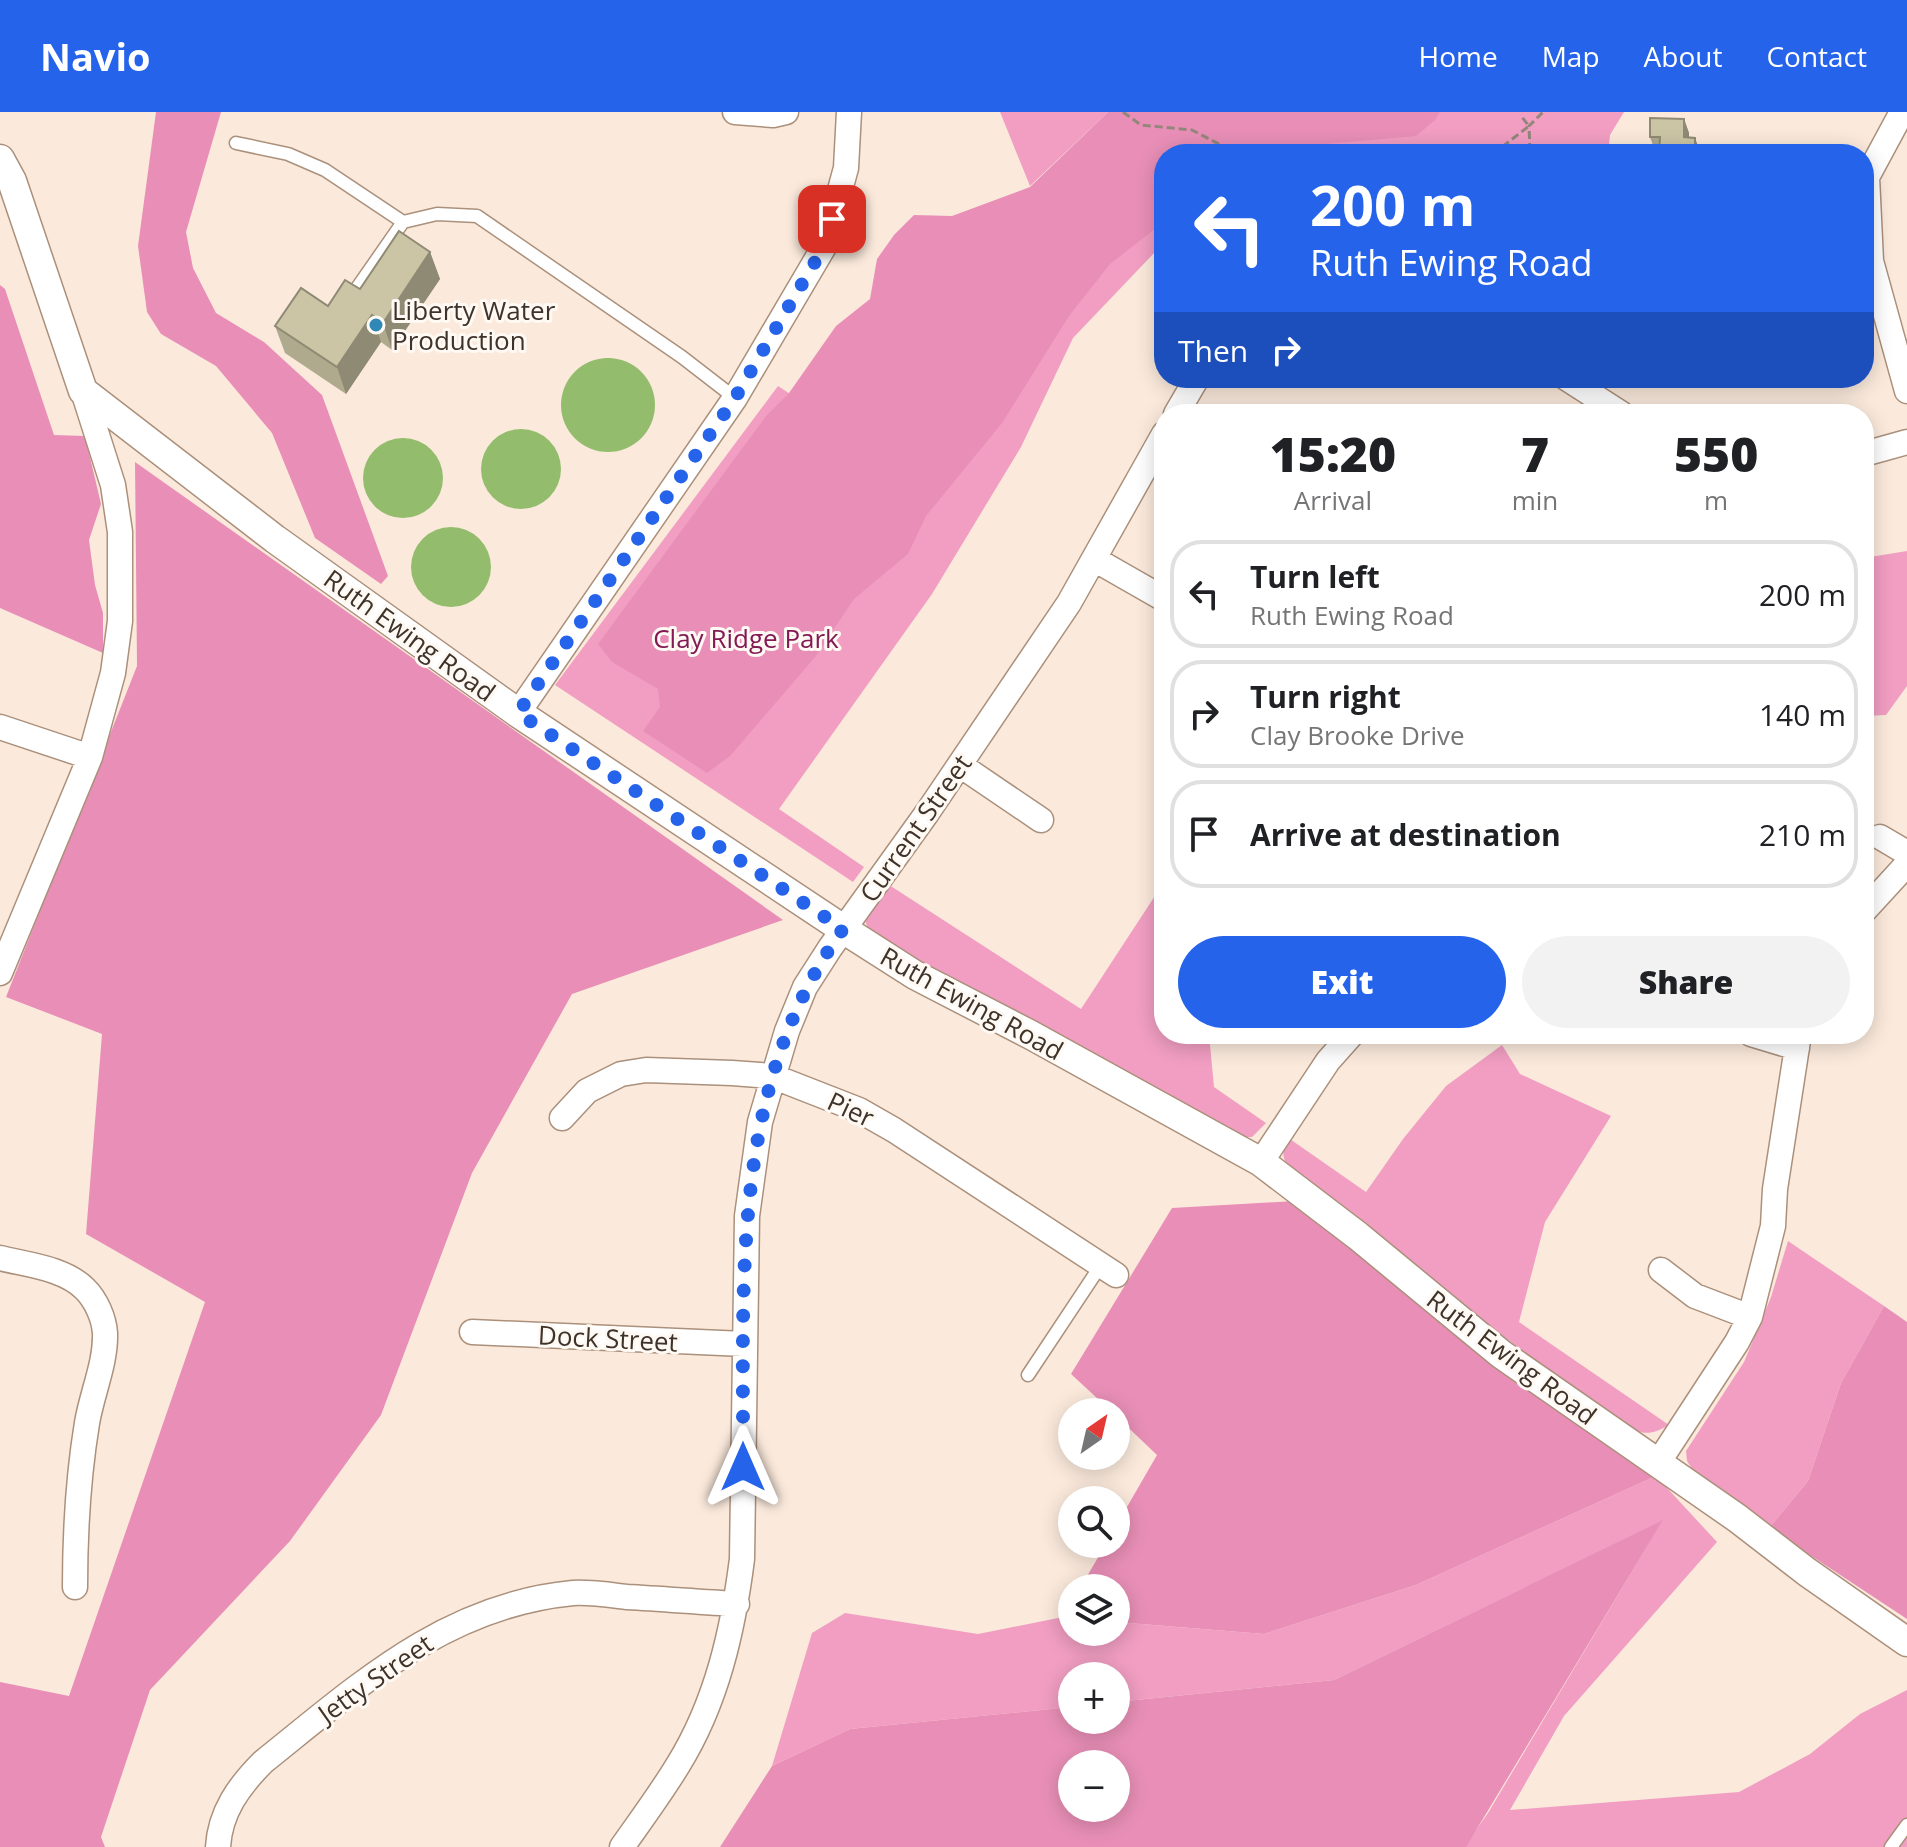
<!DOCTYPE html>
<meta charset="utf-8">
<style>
:root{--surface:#fff;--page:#f2f2f2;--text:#202124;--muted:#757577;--line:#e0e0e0;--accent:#2563eb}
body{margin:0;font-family:"Open Sans",sans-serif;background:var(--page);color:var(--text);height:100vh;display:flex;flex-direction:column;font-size:30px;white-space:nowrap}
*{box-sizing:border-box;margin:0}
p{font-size:26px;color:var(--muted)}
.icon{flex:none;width:44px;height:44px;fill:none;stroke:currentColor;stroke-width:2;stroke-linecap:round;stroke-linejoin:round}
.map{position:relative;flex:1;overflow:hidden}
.panel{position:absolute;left:1154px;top:292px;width:720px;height:640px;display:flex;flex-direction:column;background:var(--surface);border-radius:32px;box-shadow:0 4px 20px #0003}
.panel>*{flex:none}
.banner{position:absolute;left:1154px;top:32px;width:720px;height:244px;border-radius:32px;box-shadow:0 4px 20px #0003;background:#2563eb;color:#fff;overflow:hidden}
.needle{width:52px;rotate:34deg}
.buttons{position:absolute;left:1058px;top:1286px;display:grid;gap:16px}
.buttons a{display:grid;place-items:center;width:72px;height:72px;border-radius:50%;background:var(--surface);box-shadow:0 4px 20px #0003;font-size:40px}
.pin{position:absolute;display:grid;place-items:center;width:68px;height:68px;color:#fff;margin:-34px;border-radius:16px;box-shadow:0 4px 12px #0006}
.me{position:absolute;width:88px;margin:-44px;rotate:0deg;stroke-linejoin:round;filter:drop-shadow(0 0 6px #0008)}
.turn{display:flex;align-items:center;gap:28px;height:168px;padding:0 24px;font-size:36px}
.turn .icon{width:104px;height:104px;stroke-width:2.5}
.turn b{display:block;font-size:56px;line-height:68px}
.then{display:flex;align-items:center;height:76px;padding:0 24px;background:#0003;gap:16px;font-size:30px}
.eta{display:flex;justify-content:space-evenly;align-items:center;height:136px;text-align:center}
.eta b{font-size:48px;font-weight:800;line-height:56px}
.primary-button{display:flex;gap:16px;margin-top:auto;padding:16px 24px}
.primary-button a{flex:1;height:92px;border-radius:48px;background:var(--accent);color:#fff;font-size:32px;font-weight:800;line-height:92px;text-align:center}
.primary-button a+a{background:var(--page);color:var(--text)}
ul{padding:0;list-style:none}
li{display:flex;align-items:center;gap:24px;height:108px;margin:0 16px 12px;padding:0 8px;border:4px solid var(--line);border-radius:32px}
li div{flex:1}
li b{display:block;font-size:30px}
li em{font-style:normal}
header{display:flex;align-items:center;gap:48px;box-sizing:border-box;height:112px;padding:0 40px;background:var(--accent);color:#fff}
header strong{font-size:38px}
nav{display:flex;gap:44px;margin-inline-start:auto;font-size:28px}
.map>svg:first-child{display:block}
</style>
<header>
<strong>Navio</strong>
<nav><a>Home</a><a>Map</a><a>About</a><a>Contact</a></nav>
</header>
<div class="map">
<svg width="1907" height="1735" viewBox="0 0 1907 1735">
<rect width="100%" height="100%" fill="#fbeadc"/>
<!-- green -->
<path fill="#f19ec2" d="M 1000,0 L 1108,0 L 1030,74 Z
M 1281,0 L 1624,0 L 1610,23 L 1608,42 L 1213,42 Z
M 1164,72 L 1164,134 L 1157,138 L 1073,226 L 1021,335 L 932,482 L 779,697 L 864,755 L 853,770 L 555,573 L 778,274 L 893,350 Z
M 1907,439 L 1907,574 L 1886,603 L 1864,604 L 1864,446 Z
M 1164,770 L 1164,922 L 1209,922 L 1214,975 L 1266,1011 L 1252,1025 L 1240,1025 L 881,832 L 870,821 L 865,809 L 869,797 L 886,771 L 1081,897 Z
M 1502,933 L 1520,962 L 1611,1004 L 1545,1110 L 1519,1210 L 1669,1313 C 1653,1322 1645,1324 1628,1315 C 1512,1234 1401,1146 1291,1058 C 1281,1046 1282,1039 1287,1025 L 1366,1080 L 1403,1027 L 1446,974 Z
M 1788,1129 L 1884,1194 L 1841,1271 L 1808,1369 L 1769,1416 L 1694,1360 L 1687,1349 L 1686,1339 L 1744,1250 L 1771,1185 Z
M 1656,1364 L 1717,1430 L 1564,1604 L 1510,1698 L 1739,1680 L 1810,1642 L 1860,1602 L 1907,1578 L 1907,1735 L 1464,1735 L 1488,1701 L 1662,1409 L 1334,1568 L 1116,1590 L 1116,1564 L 1072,1564 L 1072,1595 L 850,1617 L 772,1654 L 812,1521 L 845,1501 L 978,1522 L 1063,1505 L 1072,1506 L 1072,1520 L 1116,1520 L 1116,1510 L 1264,1522 L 1416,1473 Z"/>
<!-- forest -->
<path fill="#e98fb7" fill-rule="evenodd" d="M 156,0 L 221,0 L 186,120 L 193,156 L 216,201 L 264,230 L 322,283 L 388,464 L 381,472 L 315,426 L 272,321 L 216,254 L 161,222 L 147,200 L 138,134 Z
M 1108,0 L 1440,0 L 1435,8 L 1416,24 L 1314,33 L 1294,42 L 1164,42 L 1164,110 L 1110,152 L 1069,204 L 1002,311 L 926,404 L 908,442 L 854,487 L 816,544 L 730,644 L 707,661 L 643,619 L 660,595 L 658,577 L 612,550 L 598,532 L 766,304 L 789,281 L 836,214 L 870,187 L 877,147 L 894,123 L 914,103 L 952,104 L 1030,75 Z
M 0,173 L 5,177 L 54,323 L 85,324 L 101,392 L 89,428 L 95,473 L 103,501 L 103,541 L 0,496 Z
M 135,350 L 783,808 L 572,882 L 472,1061 L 381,1303 L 290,1429 L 150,1578 L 101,1725 L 105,1735 L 0,1735 L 0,1570 L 69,1584 L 205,1190 L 86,1122 L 102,922 L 6,885 L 137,554 Z
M 1294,1089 L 1656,1364 L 1416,1473 L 1264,1522 L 1116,1510 L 1116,1476 L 1080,1476 L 1106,1432 L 1116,1432 L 1116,1414 L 1157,1343 L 1116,1304 L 1116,1300 L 1112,1300 L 1071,1262 L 1172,1096 Z
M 1884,1194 L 1907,1210 L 1907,1507 L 1769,1416 L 1808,1369 L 1841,1271 Z
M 1663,1408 L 1466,1735 L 720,1735 L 772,1654 L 850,1617 L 1072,1595 L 1072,1608 L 1116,1608 L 1116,1590 L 1334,1568 ZM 1116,1652 L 1116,1696 L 1072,1696 L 1072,1652 Z"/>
<!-- water -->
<path fill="#93bd6c" d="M561 293a47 47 0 1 1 94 0a47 47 0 1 1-94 0Z
M481 357a40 40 0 1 1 80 0a40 40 0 1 1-80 0Z
M363 366a40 40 0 1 1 80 0a40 40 0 1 1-80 0Z
M411 455a40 40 0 1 1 80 0a40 40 0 1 1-80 0Z"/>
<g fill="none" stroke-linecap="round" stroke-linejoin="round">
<defs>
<path id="service" d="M 236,31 L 288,42 L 325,58 L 403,110
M 357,176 L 403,110 L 437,102 L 477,104 L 682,245 L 735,286
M 1028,1263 L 1101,1153
M 1891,1735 L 1907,1713"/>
<path id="minor" d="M 735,0 L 773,3 L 786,0
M 1902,0 L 1867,65 L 1871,149 L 1907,279
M 1566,266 L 1622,302
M 1176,302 L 1197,266
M 1864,342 L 1907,330
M 1094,447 L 1164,487
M 518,601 L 735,286 L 825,133 L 846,56 L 849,0
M 0,615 L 90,645
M 960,653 L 1041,708
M 1880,725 L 1907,741
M 1864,799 L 1907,752
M 0,861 L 90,645 L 113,561 L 120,509 L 120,420 L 113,373 L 83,279
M 1751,922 L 1797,936
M 562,1006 L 587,979 L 621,962 L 646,958 L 732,961 L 772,964 L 859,998 L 894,1018 L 1116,1163
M 1261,1050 L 1328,949 L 1352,922
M 0,1146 C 28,1153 64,1156 85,1177 C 96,1188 104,1206 105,1221 C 106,1251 92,1281 87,1311 C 78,1366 75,1419 75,1475
M 1661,1158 L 1695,1184 L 1750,1205
M 472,1220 L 744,1232
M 1658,1351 L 1737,1230 L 1750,1205 L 1773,1114 L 1775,1077 L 1799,922
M 218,1735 C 220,1700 239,1674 263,1650 C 358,1574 445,1493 573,1481 C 590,1480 610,1483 627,1485 C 664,1487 700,1490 737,1492
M 622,1735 C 641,1708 661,1681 678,1653 C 717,1590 733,1518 742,1447 L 747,1104 L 760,1010 L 787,919 L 805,875 L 830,836 L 927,701 L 1069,491 L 1164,322"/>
<path id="tertiary" d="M 0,47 L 12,69 L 83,279 L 275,427 L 518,601 L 843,817 L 915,863 L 1031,923 L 1261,1050 L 1358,1124 L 1501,1242 L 1737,1406 L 1807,1460 L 1907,1530"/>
</defs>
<!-- service casing -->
<use href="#service" stroke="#ab907b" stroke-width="15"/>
<!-- minor casing -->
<use href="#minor" stroke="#ab907b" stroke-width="27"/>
<!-- tertiary casing -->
<use href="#tertiary" stroke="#ab907b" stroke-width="31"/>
<!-- path -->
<path stroke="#94867b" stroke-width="3" stroke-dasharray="8 4" stroke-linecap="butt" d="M 1123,0 L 1141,13 L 1192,18 L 1238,42
M 1530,39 L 1529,14 L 1543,0
M 1325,42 L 1374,36 L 1470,42
M 1493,42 L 1529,14 L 1521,4"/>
<!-- service -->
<use href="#service" stroke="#fff" stroke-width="12"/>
<!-- minor -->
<use href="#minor" stroke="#fff" stroke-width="24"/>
<!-- tertiary -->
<use href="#tertiary" stroke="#fff" stroke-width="28"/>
</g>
<!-- wall -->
<path fill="#afa98e" d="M 1684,7 L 1689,21 L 1689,25 L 1700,39 L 1700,42 L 1659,42 L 1660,39 L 1655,39 L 1650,25 Z
M 430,140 L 440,167 L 392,238 L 381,230 L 346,282 L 285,241 L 275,214 L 328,194 Z"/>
<!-- shaded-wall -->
<path fill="#8f8a74" d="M 1684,7 L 1689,21 L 1689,39 L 1684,25 Z
M 1695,26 L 1700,39 L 1700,42 L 1695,42 Z
M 430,140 L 440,167 L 392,238 L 383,211 Z
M 372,203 L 381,230 L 346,282 L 337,255 Z"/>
<!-- building -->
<path fill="#ccc5a5" stroke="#8f8a74" stroke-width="2" d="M 1650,6 L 1684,7 L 1684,25 L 1695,26 L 1695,42 L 1659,42 L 1660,25 L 1650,25 Z
M 399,119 L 430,140 L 383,211 L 372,203 L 337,255 L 275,214 L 301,176 L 328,194 L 345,168 L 360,177 Z"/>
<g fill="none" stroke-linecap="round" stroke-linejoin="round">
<!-- route -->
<path stroke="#2563eb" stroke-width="14" stroke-dasharray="0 25.2" d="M 743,1355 C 744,1170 729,976 843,817 L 518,601 L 735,286 L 825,133 L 832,107"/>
</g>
<!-- markers -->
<circle fill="#2f88b6" stroke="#fff9f4" stroke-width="3" cx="376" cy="213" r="8"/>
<g text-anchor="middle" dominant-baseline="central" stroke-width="6" stroke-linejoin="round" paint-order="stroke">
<!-- poi labels -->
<g font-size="26" fill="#3e332a" stroke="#fff9f4" text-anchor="start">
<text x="392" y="198">Liberty Water<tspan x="392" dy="30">Production</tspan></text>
</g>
<!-- street labels -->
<g font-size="26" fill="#3e332a" stroke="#fff9f4">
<text transform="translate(410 523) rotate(36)">Ruth Ewing Road</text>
<text transform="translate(915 716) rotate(-55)">Current Street</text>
<text transform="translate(972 891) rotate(29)">Ruth Ewing Road</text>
<text transform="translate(851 997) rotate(25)">Pier</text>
<text transform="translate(608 1226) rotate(3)">Dock Street</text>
<text transform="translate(1512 1245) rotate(37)">Ruth Ewing Road</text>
<text transform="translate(375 1566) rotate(-35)">Jetty Street</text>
</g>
<!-- park labels -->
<g font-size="26" fill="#821a53" stroke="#fff9f4">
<text x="746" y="526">Clay Ridge Park</text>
</g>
</g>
</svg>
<div class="buttons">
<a><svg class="needle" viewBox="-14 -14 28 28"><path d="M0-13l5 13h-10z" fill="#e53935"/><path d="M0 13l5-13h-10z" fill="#757577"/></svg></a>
<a><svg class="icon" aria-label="search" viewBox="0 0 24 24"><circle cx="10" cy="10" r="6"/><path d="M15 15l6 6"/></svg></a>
<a><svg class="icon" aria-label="layers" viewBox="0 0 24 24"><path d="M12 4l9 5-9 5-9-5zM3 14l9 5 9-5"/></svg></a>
<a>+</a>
<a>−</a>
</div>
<div class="pin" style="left:832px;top:107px;background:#d93025"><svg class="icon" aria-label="arrive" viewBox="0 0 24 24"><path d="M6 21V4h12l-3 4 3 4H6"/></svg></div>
<svg class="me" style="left:743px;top:1355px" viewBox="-20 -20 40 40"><path d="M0-17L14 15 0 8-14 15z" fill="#2563eb" stroke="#fff" stroke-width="4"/></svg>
<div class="banner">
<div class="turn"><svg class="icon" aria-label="left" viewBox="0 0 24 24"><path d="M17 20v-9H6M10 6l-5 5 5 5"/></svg><div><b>200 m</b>Ruth Ewing Road</div></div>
<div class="then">Then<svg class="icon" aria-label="right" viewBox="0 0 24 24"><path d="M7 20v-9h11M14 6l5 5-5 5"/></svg></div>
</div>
<section class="panel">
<div class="eta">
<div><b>15:20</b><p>Arrival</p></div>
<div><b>7</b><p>min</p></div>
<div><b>550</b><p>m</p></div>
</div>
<ul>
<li><svg class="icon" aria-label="left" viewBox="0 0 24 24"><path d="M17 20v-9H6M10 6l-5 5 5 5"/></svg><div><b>Turn left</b><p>Ruth Ewing Road</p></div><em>200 m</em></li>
<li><svg class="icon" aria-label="right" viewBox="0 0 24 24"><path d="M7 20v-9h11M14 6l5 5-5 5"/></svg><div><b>Turn right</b><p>Clay Brooke Drive</p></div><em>140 m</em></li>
<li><svg class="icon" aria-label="arrive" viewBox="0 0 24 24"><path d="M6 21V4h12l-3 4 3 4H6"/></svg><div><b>Arrive at destination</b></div><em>210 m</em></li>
</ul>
<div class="primary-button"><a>Exit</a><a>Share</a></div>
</section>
</div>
